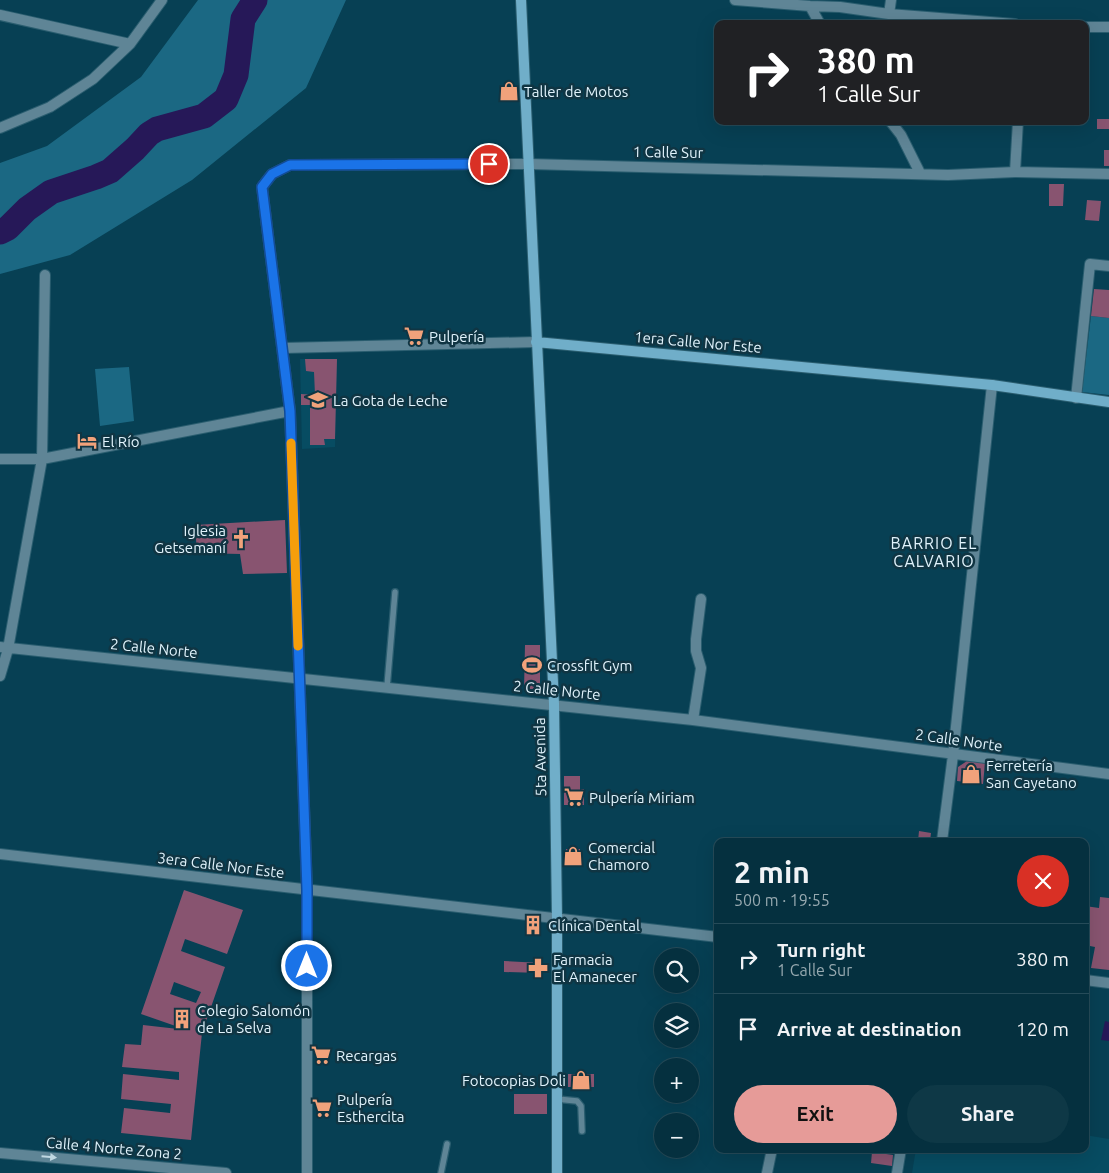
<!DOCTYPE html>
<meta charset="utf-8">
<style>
:root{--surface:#05303f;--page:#0e3846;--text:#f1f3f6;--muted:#97a9b0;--line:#264b59;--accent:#e69b98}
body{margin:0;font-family:Ubuntu,sans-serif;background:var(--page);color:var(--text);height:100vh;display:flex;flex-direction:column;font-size:19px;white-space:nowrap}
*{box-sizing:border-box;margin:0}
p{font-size:16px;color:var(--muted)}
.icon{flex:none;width:28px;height:28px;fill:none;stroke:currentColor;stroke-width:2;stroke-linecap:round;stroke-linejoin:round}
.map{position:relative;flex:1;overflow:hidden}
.details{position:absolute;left:714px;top:838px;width:375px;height:315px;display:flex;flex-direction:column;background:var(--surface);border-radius:10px;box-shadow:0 5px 20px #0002,0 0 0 1px var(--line)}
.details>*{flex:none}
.banner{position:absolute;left:714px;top:20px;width:375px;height:105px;border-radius:10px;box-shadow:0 5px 20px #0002,0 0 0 1px var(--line);background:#202124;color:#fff;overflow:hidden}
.tools{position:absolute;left:654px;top:948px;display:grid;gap:10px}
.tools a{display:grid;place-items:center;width:45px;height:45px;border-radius:50%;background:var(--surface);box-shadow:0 5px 20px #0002,0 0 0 1px var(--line);font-size:25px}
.pin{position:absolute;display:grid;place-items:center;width:42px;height:42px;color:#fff;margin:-21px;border:2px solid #fff;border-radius:50%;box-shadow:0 1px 5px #0007}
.me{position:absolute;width:55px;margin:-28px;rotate:0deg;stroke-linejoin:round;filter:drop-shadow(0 0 4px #0008)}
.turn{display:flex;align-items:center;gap:18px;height:105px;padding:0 20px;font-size:22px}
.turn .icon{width:65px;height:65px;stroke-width:2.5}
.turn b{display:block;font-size:35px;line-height:42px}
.round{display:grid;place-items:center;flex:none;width:52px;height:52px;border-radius:26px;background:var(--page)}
.summary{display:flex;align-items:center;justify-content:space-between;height:85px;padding:0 20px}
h1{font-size:30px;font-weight:700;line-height:38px}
.button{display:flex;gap:10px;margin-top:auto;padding:10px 20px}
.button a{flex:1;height:58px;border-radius:30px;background:var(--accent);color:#111;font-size:20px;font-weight:700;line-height:58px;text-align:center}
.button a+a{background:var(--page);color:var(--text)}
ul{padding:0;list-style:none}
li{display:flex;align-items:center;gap:15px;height:70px;padding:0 20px;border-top:1px solid var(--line)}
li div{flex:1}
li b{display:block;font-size:19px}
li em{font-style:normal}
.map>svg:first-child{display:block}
</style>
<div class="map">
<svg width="1109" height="1173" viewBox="0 0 1109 1173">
<rect width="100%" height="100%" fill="#074054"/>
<!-- built -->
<path fill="#074c62" d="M 300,359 L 337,359 L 335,447 L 302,449 Z
M 1085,1135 L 1109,1139 L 1109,1173 L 912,1173 L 916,1149 L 1085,1149 Z"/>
<!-- green -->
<path fill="#1b6883" d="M 198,0 L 346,0 L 306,88 L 192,180 L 70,255 L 0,274 L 0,163 L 47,146 L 141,77 Z
M 1091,316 L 1109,318 L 1109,395 L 1082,392 Z
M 129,367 L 134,421 L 100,426 L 95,369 Z"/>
<!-- water -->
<path fill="#261858" d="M 1105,1021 L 1109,1022 L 1109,1041 L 1101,1040 Z"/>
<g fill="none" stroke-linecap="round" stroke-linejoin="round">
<!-- river -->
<path stroke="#261858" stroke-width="25" d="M 0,232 L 8,228 L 27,209 L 51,192 L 96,177 L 110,171 L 135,149 L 149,134 L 157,129 L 204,116 L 226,99 L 236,75 L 243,19 L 255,0"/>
</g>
<!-- building -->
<path fill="#885470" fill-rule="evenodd" d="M 1097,119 L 1109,119 L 1109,129 L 1097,129 Z
M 1104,150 L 1109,150 L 1109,166 L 1104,166 Z
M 1049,184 L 1064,184 L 1063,206 L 1049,206 Z
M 1087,200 L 1101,201 L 1099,221 L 1085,220 Z
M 1094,289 L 1109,290 L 1109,318 L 1091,316 Z
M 305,359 L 337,359 L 335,439 L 324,439 L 325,445 L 310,445 L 310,405 L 301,405 L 301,394 L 315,395 L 314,372 L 306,371 Z
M 285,520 L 287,573 L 243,574 L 240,554 L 197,553 L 195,525 Z
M 525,645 L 540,645 L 540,685 L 536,689 L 524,689 Z
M 967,761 L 985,763 L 983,784 L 957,781 L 958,767 Z
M 564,776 L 580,776 L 580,790 L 584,789 L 584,805 L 564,805 Z
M 919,831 L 931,833 L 930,841 L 918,841 Z
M 566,849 L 580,849 L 580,863 L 567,864 Z
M 184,890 L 243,910 L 227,954 L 185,939 L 181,951 L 225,967 L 202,1033 L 191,1140 L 121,1133 L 124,1108 L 170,1113 L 171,1104 L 121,1099 L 123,1074 L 179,1080 L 179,1072 L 122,1067 L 125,1044 L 141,1045 L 143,1025 L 187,1030 L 141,1014 ZM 174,982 L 201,992 L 196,1003 L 170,994 Z
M 1100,897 L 1109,898 L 1109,970 L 1091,968 L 1095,947 L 1085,945 L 1085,906 L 1099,908 Z
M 527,918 L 541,919 L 540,932 L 526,931 Z
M 504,961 L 541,963 L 541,973 L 504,972 Z
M 568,1074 L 594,1074 L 594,1087 L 568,1087 Z
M 514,1094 L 547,1094 L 547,1114 L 514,1114 Z
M 872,1152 L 893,1155 L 892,1166 L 871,1163 Z"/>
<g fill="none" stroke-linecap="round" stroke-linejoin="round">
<defs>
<path id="lane" d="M 387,687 L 395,592
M 557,1099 L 577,1101 L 581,1106 L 582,1131
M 441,1173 L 447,1144"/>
<path id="street" d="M 735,0 L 810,6 L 840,7 L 889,14 L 1015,24
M 810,6 L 820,24
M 889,14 L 891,0
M 0,15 L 130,44
M 1085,27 L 1109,27
M 890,121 L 901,135 L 920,173
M 0,128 L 50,107 L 93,79 L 130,44 L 162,0
M 1015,172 L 1018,121
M 283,348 L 536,342
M 1076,398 L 1090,264 L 1109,266
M 0,459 L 42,459 L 290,411
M 0,647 L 693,720 L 1109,774
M 0,676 L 8,649 L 42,459 L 45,275
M 693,720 L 701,668 L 696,651 L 696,639 L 701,599
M 942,841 L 953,755 L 992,385
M 0,854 L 718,937
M 1085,980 L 1109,983
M 0,1153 L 226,1173
M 307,1173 L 307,890 L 290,411 L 262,187 L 272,174 L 290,165 L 529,164 L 948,175 L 1015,172 L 1109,174
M 767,1173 L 772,1149
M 897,1173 L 901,1149"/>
<path id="secondary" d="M 521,0 L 554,704 L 557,919 L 557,1173
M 536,342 L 992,385 L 1109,402"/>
</defs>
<!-- lane casing -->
<use href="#lane" stroke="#2a5d6f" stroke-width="8"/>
<!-- street casing -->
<use href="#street" stroke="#2a5d6f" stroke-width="12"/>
<!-- secondary casing -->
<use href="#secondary" stroke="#2a5d6f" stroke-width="12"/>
<!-- lane -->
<use href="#lane" stroke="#5f8596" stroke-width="5.5"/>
<!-- street -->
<use href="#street" stroke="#5f8596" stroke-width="10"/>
<!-- secondary -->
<use href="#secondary" stroke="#70aec9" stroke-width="10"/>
</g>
<!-- one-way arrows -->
<defs><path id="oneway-solid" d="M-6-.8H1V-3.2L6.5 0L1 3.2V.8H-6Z" transform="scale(1.25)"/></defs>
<use fill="#c0d8e2" href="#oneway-solid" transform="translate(49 1157) rotate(5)"/>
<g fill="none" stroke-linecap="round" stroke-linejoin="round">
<defs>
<path id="route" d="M 307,966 L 307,890 L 290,411 L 262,187 L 272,174 L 290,165 L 489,164"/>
</defs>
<!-- route casing -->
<use href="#route" stroke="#114b97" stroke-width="12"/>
<!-- route -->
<use href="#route" stroke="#1a73e8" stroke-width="9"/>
<!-- slow -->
<path stroke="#f59e0b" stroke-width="9" d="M 291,443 L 298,646"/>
</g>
<!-- icons -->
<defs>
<symbol id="shop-bare" viewBox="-9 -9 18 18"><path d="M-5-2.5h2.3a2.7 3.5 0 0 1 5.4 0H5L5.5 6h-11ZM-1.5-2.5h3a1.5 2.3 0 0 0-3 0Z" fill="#f1a27b" stroke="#103543" stroke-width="2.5" paint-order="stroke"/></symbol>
<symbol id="supermarket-bare" viewBox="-9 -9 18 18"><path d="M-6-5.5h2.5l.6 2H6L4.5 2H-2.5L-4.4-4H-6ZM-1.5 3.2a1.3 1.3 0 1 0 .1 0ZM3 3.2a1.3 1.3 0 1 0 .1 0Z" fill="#f1a27b" stroke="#103543" stroke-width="2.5" paint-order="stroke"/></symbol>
<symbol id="school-bare" viewBox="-9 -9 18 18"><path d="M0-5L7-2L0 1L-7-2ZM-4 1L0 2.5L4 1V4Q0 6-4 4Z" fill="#f1a27b" stroke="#103543" stroke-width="2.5" paint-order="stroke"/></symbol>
<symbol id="hotel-bare" viewBox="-9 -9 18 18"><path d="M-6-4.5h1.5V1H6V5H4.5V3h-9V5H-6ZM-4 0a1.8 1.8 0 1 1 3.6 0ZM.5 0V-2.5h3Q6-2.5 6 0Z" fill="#f1a27b" stroke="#103543" stroke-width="2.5" paint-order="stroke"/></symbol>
<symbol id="church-bare" viewBox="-9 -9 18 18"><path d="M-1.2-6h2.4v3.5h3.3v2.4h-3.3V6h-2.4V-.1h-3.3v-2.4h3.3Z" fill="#f1a27b" stroke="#103543" stroke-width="2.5" paint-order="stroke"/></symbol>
<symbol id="stadium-bare" viewBox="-9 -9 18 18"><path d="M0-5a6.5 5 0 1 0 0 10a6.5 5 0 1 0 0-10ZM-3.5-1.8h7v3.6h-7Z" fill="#f1a27b" stroke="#103543" stroke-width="2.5" paint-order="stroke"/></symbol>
<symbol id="building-bare" viewBox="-9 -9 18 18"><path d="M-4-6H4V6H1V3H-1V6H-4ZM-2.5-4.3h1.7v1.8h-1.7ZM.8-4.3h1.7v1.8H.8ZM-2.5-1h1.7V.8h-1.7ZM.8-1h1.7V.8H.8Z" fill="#f1a27b" stroke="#103543" stroke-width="2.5" paint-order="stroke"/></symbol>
<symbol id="pharmacy-bare" viewBox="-9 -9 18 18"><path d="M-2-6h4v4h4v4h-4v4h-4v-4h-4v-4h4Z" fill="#f1a27b" stroke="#103543" stroke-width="2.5" paint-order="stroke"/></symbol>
</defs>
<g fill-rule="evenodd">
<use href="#shop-bare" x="495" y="77" width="28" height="28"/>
<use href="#supermarket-bare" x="400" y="322" width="28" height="28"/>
<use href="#school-bare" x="304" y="386" width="28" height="28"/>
<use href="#hotel-bare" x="73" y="427" width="28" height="28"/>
<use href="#church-bare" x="227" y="525" width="28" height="28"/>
<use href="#stadium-bare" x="518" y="651" width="28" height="28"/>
<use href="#shop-bare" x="957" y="760" width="28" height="28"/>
<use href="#supermarket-bare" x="560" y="783" width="28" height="28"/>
<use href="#shop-bare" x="559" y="842" width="28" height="28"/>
<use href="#building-bare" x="519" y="911" width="28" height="28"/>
<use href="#pharmacy-bare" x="524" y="954" width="28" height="28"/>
<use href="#building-bare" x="168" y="1005" width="28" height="28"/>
<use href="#supermarket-bare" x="307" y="1041" width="28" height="28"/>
<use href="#shop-bare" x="567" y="1066" width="28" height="28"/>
<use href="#supermarket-bare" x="308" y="1094" width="28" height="28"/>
</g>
<g text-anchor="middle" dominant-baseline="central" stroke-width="5" stroke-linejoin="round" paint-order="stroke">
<!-- poi labels -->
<g font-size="15" fill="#e0f3fc" stroke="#103543" text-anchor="start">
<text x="524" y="91">Taller de Motos</text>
<text x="429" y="336">Pulpería</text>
<text x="333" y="400">La Gota de Leche</text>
<text x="102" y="441">El Río</text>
<text x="226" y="530" text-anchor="end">Iglesia<tspan x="226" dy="17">Getsemaní</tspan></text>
<text x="547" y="665">Crossfit Gym</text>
<text x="986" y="765">Ferretería<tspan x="986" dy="17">San Cayetano</tspan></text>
<text x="589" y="797">Pulpería Miriam</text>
<text x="588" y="847">Comercial<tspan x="588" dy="17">Chamoro</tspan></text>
<text x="548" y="925">Clínica Dental</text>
<text x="553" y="959">Farmacia<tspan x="553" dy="17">El Amanecer</tspan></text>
<text x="197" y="1010">Colegio Salomón<tspan x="197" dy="17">de La Selva</tspan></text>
<text x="336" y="1055">Recargas</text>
<text x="566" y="1080" text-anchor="end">Fotocopias Doli</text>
<text x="337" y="1099">Pulpería<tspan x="337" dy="17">Esthercita</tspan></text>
</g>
<!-- street labels -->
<g font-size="15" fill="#e0f3fc" stroke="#103543">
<text transform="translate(668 152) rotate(1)">1 Calle Sur</text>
<text transform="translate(698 342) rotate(5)">1era Calle Nor Este</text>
<text transform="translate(154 648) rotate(6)">2 Calle Norte</text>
<text transform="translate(557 690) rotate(6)">2 Calle Norte</text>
<text transform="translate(959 740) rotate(8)">2 Calle Norte</text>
<text transform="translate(540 757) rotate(-91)">5ta Avenida</text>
<text transform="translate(221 865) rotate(7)">3era Calle Nor Este</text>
<text transform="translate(114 1148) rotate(5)">Calle 4 Norte Zona 2</text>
</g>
<!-- neighbourhood labels -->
<g font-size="16" letter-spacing="1" fill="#e0f3fc" stroke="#103543">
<text x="934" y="543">BARRIO EL<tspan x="934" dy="18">CALVARIO</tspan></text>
</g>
</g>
</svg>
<div class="tools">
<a><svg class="icon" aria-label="search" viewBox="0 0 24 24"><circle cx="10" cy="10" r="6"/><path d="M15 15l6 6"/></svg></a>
<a><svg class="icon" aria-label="layers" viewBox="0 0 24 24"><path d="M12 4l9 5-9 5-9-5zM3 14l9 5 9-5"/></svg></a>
<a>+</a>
<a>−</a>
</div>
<div class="pin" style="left:489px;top:164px;background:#d93025"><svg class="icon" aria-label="arrive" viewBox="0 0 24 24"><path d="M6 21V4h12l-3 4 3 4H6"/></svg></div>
<svg class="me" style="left:307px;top:966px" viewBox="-20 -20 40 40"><circle r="17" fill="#1a73e8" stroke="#fff" stroke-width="3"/><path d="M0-11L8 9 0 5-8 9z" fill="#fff"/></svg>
<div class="banner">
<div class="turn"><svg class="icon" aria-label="right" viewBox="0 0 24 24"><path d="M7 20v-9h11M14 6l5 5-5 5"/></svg><div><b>380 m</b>1 Calle Sur</div></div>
</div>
<section class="details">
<div class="summary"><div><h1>2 min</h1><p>500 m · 19:55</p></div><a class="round" style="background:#d93025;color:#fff"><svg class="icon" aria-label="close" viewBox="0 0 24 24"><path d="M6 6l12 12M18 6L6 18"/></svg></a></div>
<ul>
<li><svg class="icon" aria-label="right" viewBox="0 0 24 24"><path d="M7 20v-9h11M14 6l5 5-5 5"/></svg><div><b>Turn right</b><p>1 Calle Sur</p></div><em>380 m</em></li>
<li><svg class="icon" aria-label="arrive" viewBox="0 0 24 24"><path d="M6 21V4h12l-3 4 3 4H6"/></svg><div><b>Arrive at destination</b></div><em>120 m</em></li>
</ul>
<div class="button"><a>Exit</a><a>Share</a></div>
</section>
</div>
